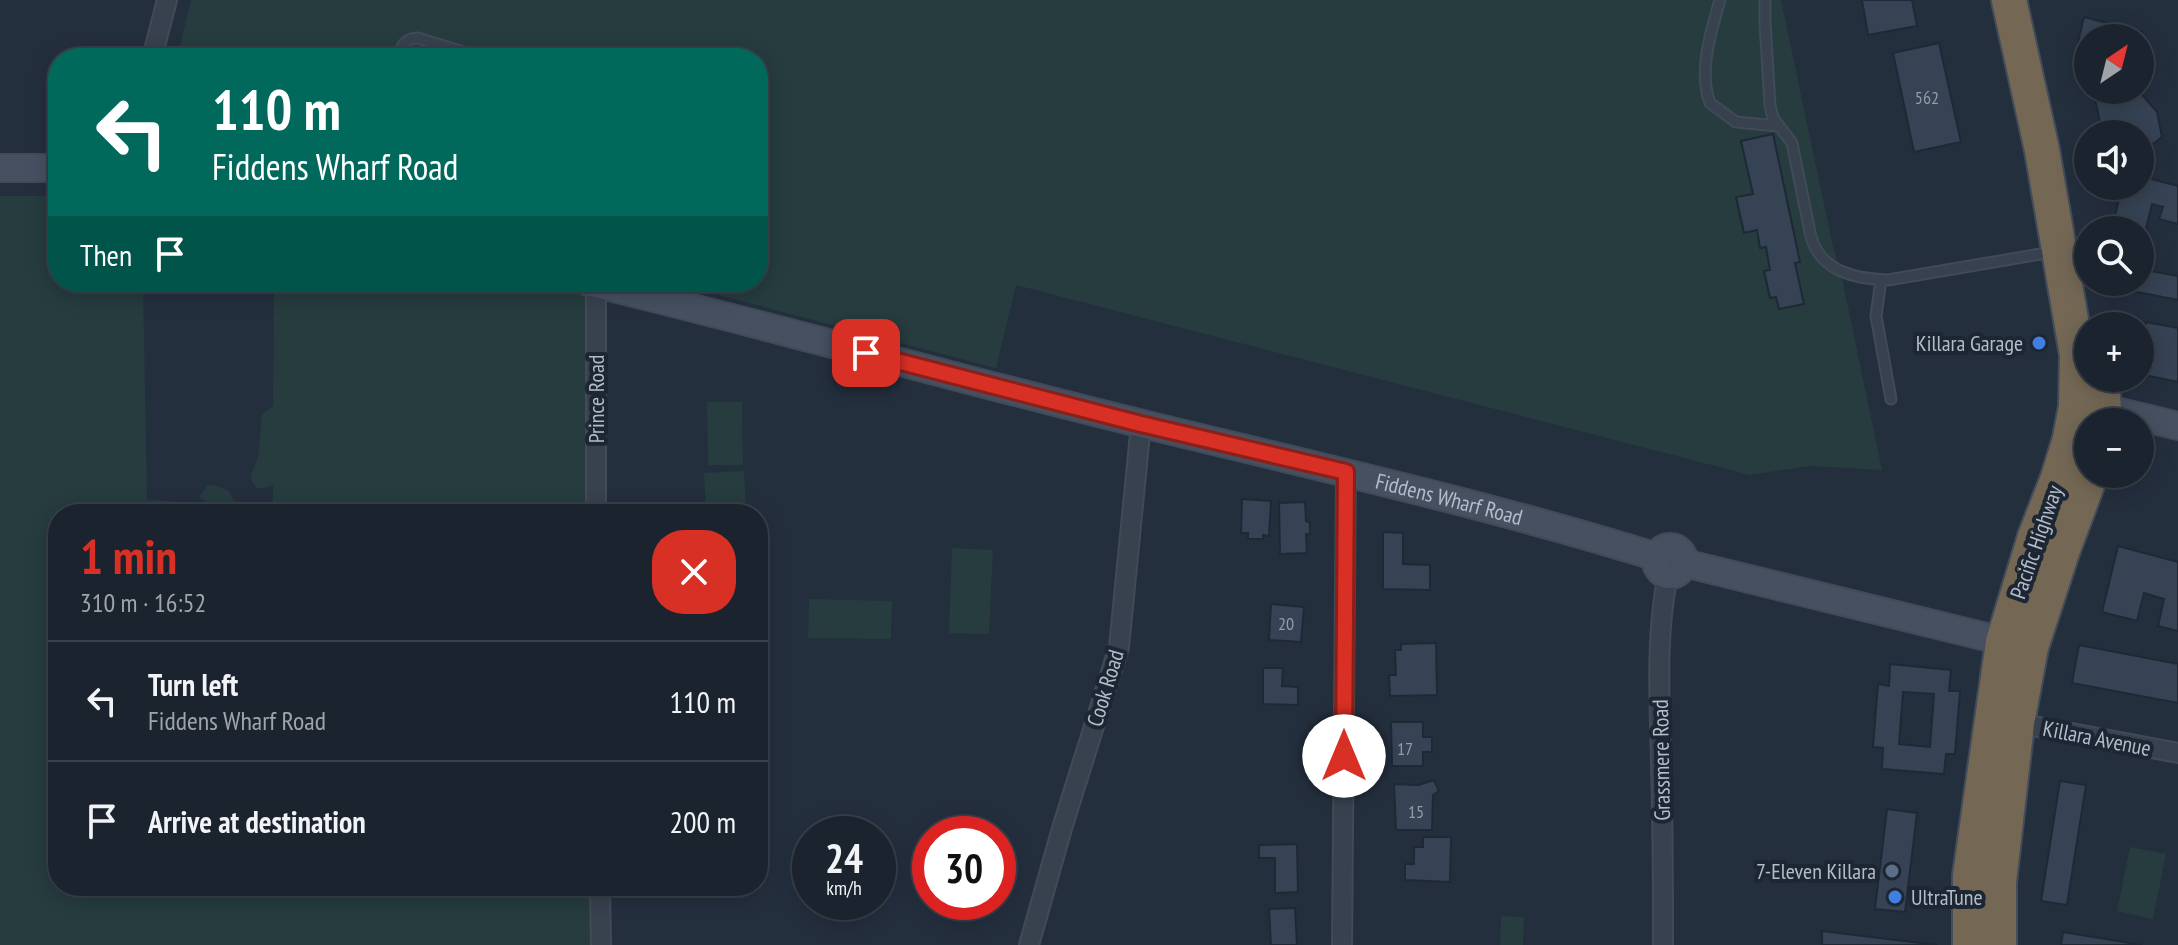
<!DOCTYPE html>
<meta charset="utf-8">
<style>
:root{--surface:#1b232e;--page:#242b36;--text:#f1f3f6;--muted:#a0a4aa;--line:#39404a;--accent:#d93025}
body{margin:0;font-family:"PT Sans Narrow",sans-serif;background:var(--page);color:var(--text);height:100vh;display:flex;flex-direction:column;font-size:30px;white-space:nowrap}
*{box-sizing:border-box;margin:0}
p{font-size:26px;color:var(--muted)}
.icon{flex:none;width:44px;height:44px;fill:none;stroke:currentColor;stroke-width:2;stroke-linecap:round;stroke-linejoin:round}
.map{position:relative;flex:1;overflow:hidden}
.sheet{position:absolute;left:48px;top:504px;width:720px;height:392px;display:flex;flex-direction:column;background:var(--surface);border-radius:32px;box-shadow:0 4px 20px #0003,0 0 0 2px var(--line)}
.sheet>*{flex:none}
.guide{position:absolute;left:48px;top:48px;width:720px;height:244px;border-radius:32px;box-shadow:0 4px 20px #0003,0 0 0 2px var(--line);background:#00695c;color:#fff;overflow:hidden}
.needle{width:52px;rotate:35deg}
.fabs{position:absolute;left:2074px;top:24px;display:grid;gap:16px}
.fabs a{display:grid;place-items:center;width:80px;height:80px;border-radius:50%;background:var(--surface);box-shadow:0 4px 20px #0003,0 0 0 2px var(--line);font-size:40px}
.speed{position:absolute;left:792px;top:816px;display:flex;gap:16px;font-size:40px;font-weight:700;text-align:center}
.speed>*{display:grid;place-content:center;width:104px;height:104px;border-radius:50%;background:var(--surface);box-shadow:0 4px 20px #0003,0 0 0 2px var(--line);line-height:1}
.speed small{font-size:20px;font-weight:400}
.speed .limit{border:12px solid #d22;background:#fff;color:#111}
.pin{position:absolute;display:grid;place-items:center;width:68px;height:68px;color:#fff;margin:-34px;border-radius:16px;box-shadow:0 4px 12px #0006}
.me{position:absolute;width:88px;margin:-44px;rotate:0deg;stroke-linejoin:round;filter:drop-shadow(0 0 6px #0008)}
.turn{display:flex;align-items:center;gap:28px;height:168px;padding:0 32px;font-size:36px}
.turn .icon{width:104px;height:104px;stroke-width:2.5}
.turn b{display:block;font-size:56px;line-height:68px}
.then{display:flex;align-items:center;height:76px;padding:0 32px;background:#0003;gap:16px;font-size:30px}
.round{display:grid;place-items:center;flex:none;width:84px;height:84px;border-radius:32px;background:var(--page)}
.headline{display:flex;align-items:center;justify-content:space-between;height:136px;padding:0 32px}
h1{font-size:48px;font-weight:600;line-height:60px;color:var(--accent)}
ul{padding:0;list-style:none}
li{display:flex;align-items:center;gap:24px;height:120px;padding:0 32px;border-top:2px solid var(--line)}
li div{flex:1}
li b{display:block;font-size:30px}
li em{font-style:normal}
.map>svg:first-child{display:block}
</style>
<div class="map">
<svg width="2178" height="945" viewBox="0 0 2178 945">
<rect width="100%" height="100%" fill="#242f3e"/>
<!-- green -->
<path fill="#263c3f" d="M 191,0 L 1781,0 L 1833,247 L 1843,283 L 1882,470 L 1810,466 L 1750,475 L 1016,285 L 996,368 L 669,282 L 758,282 L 758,58 L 177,58 Z
M 0,196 L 58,196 L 58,282 L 143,282 L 147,499 L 213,506 L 199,497 L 207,486 L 214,485 L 229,491 L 240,514 L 58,514 L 58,886 L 598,886 L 598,925 L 591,937 L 591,945 L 0,945 Z
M 274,282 L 585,282 L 586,359 L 591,362 L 592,514 L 273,514 L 273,485 L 264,488 L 257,488 L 252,482 L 251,475 L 258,457 L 262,415 L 273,406 Z
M 707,402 L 742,402 L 743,465 L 708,465 Z
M 744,471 L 746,514 L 706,514 L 704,473 Z
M 952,548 L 993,550 L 989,634 L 949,633 Z
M 809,599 L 892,601 L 891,639 L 808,638 Z
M 2130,847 L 2166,854 L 2153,919 L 2117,911 Z
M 1501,916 L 1524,917 L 1523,945 L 1500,945 Z"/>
<!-- building -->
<path fill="#364354" stroke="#1f2835" stroke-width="2" fill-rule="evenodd" d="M 1862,0 L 1912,0 L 1917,26 L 1868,35 Z
M 2084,17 L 2142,32 L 2140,42 L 2140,38 L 2088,38 L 2088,44 L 2078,42 Z
M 1939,43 L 1961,142 L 1914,152 L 1893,53 Z
M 2099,90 L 2139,91 L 2157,112 L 2162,137 L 2140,154 L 2140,134 L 2109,134 L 2100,122 L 2094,94 Z
M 1773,134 L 1800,262 L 1795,263 L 1804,304 L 1779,309 L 1776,297 L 1770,298 L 1764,271 L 1770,270 L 1766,247 L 1760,248 L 1757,230 L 1744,233 L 1736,197 L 1753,194 L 1741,141 Z
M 2140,176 L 2178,186 L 2178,224 L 2159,219 L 2163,207 L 2152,204 L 2145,233 L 2140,232 L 2140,230 L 2113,225 L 2119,198 L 2104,194 L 2106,186 L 2140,186 Z
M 2140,269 L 2178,276 L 2178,300 L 2127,290 L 2128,282 L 2140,282 Z
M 2146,322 L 2178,328 L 2178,382 L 2140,374 L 2140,353 Z
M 1242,499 L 1271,501 L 1269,536 L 1263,535 L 1263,539 L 1248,539 L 1248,533 L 1241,533 Z
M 1305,502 L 1306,521 L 1310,523 L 1310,534 L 1306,534 L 1307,553 L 1280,554 L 1279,503 Z
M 1383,532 L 1403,533 L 1403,564 L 1430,565 L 1430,590 L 1383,589 Z
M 2118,546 L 2178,562 L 2178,631 L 2158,626 L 2164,599 L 2144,593 L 2137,621 L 2102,612 Z
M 1271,604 L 1304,607 L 1301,642 L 1269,640 Z
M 1436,643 L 1437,695 L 1390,696 L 1389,675 L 1396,675 L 1395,650 L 1401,650 L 1401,644 Z
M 2079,645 L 2178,664 L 2178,703 L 2072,683 Z
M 1890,664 L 1951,670 L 1949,691 L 1960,691 L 1955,754 L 1946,754 L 1944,774 L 1882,769 L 1883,748 L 1873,747 L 1878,684 L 1889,686 ZM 1903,692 L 1934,694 L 1930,747 L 1899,744 Z
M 1263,668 L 1283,668 L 1282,686 L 1298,687 L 1298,705 L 1263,704 Z
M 1391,722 L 1423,722 L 1423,737 L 1432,737 L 1432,752 L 1423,752 L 1423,766 L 1392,766 Z
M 1434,780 L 1439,791 L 1433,795 L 1432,830 L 1396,830 L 1394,784 L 1418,785 Z
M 2060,781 L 2086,785 L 2067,905 L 2041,901 Z
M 1887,809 L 1917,813 L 1905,912 L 1875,909 Z
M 1423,837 L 1451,837 L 1450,882 L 1405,880 L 1405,864 L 1414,864 L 1414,847 L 1423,847 Z
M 1297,844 L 1298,892 L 1275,893 L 1275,858 L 1259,858 L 1259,845 Z
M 1295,908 L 1297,945 L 1271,945 L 1269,909 Z
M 1822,931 L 1937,945 L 1822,945 Z
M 2063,932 L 2142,945 L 2061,945 Z"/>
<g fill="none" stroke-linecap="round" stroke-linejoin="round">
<defs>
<path id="lane" d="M 1720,0 C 1711,32 1698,71 1710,103 L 1736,122 L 1778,126
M 1765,0 L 1765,23 L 1770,105 L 1773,118 L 1792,143 L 1811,237 C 1821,272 1856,279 1888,280 L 2052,252
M 398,58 C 401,46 405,38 418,38 L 483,58
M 1881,280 L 1876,316 L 1891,399"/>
<path id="street" d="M 152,58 L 167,0
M 594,283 L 596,297 L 596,514
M 2017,723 L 2178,753
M 600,886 L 601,945
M 1029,945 L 1063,825 L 1119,647 L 1141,424
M 1342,945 L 1346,472
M 1663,945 C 1663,885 1663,826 1661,766 C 1660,705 1655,636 1668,575"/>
<g id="secondary">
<path d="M 0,168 L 58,168"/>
<path id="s1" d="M 588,282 C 773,326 957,379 1143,424 C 1315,466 1487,504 1657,557"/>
<path d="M 2088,407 L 2104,408 L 2178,426"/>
<circle cx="1670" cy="561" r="14"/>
<path d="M 1684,563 L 2019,645"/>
</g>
<path id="highway" d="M 2101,378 L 2104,408 L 2102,422
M 1970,945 L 1970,876 L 2003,642 L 2035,537 L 2058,478 L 2070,439 L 2076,407 L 2077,355 L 2042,150 L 2009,0
M 1999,945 L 1999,882 L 2017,723 L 2031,647 L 2062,552 L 2091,474"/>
</defs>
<!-- lane casing -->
<use href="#lane" stroke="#414a57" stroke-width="13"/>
<!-- street casing -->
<use href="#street" stroke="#414a57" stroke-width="22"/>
<!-- secondary casing -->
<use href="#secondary" stroke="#414a57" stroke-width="30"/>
<!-- highway casing -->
<use href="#highway" stroke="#434c59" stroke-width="38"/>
<!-- lane -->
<use href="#lane" stroke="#38414e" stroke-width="9"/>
<!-- street -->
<use href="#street" stroke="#38414e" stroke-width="18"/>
<!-- secondary -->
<use href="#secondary" stroke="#465061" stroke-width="26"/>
<!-- highway -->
<use href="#highway" stroke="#746855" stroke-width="34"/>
</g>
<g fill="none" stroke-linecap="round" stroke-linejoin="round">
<defs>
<path id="route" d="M 866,353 L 1141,424 L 1346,472 L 1344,756"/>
</defs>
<!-- route casing -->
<use href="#route" stroke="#8d1f18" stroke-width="20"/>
<!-- route -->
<use href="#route" stroke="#d93025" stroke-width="14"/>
</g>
<!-- markers -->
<g fill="#3f7fe0" stroke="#1d2633" stroke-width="3">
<circle cx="2039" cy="343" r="8"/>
<circle cx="1895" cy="897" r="8"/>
</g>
<circle fill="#5c6f8a" stroke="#1d2633" stroke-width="3" cx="1892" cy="871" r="8"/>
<g text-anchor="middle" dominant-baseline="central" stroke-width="8" stroke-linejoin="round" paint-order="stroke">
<!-- number labels -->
<g font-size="18" fill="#929caa">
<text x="1927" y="97">562</text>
<text x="1286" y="623">20</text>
<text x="1405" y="748">17</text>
<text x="1416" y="811">15</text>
</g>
<!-- poi labels -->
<g font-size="22" fill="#b4bcc9" stroke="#1d2633" text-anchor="end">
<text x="2023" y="343">Killara Garage</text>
<text x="1876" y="871">7-Eleven Killara</text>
<text x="1911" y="897" text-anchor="start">UltraTune</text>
</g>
<!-- street labels -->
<g font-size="22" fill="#b4bcc9" stroke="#1d2633">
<text transform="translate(596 399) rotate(-90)">Prince Road</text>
<text stroke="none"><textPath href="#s1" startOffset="888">Fiddens Wharf Road</textPath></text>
<text transform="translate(2036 542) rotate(-71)">Pacific Highway</text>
<text transform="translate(1105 688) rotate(-73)">Cook Road</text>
<text transform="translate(2097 738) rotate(11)">Killara Avenue</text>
<text transform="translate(1661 760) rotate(-91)">Grassmere Road</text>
</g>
</g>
</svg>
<div class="fabs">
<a><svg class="needle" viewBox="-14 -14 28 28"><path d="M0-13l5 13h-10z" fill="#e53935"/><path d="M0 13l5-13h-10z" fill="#a0a4aa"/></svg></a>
<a><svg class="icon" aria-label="sound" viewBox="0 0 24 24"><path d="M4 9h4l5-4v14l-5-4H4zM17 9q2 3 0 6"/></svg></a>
<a><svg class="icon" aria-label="search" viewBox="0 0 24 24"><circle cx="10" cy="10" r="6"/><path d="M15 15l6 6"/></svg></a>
<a>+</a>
<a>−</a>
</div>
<div class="speed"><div>24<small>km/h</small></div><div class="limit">30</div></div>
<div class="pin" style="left:866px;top:353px;background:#d93025"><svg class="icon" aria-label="arrive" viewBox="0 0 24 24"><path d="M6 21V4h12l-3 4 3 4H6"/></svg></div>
<svg class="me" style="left:1344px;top:756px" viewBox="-20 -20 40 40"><circle r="19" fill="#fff"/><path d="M0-13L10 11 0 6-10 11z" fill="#d93025"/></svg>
<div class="guide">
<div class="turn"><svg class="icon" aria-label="left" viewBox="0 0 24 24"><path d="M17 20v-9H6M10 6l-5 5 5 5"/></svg><div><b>110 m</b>Fiddens Wharf Road</div></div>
<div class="then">Then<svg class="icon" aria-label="arrive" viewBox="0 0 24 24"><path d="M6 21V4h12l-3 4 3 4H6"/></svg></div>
</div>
<section class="sheet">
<div class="headline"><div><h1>1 min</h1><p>310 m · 16:52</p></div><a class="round" style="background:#d93025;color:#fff"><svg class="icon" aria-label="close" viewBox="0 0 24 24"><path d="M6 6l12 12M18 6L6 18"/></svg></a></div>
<ul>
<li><svg class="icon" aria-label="left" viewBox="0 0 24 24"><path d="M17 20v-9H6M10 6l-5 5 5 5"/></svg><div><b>Turn left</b><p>Fiddens Wharf Road</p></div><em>110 m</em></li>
<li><svg class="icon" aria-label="arrive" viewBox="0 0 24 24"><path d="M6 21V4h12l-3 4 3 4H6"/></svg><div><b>Arrive at destination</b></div><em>200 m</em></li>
</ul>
</section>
</div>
